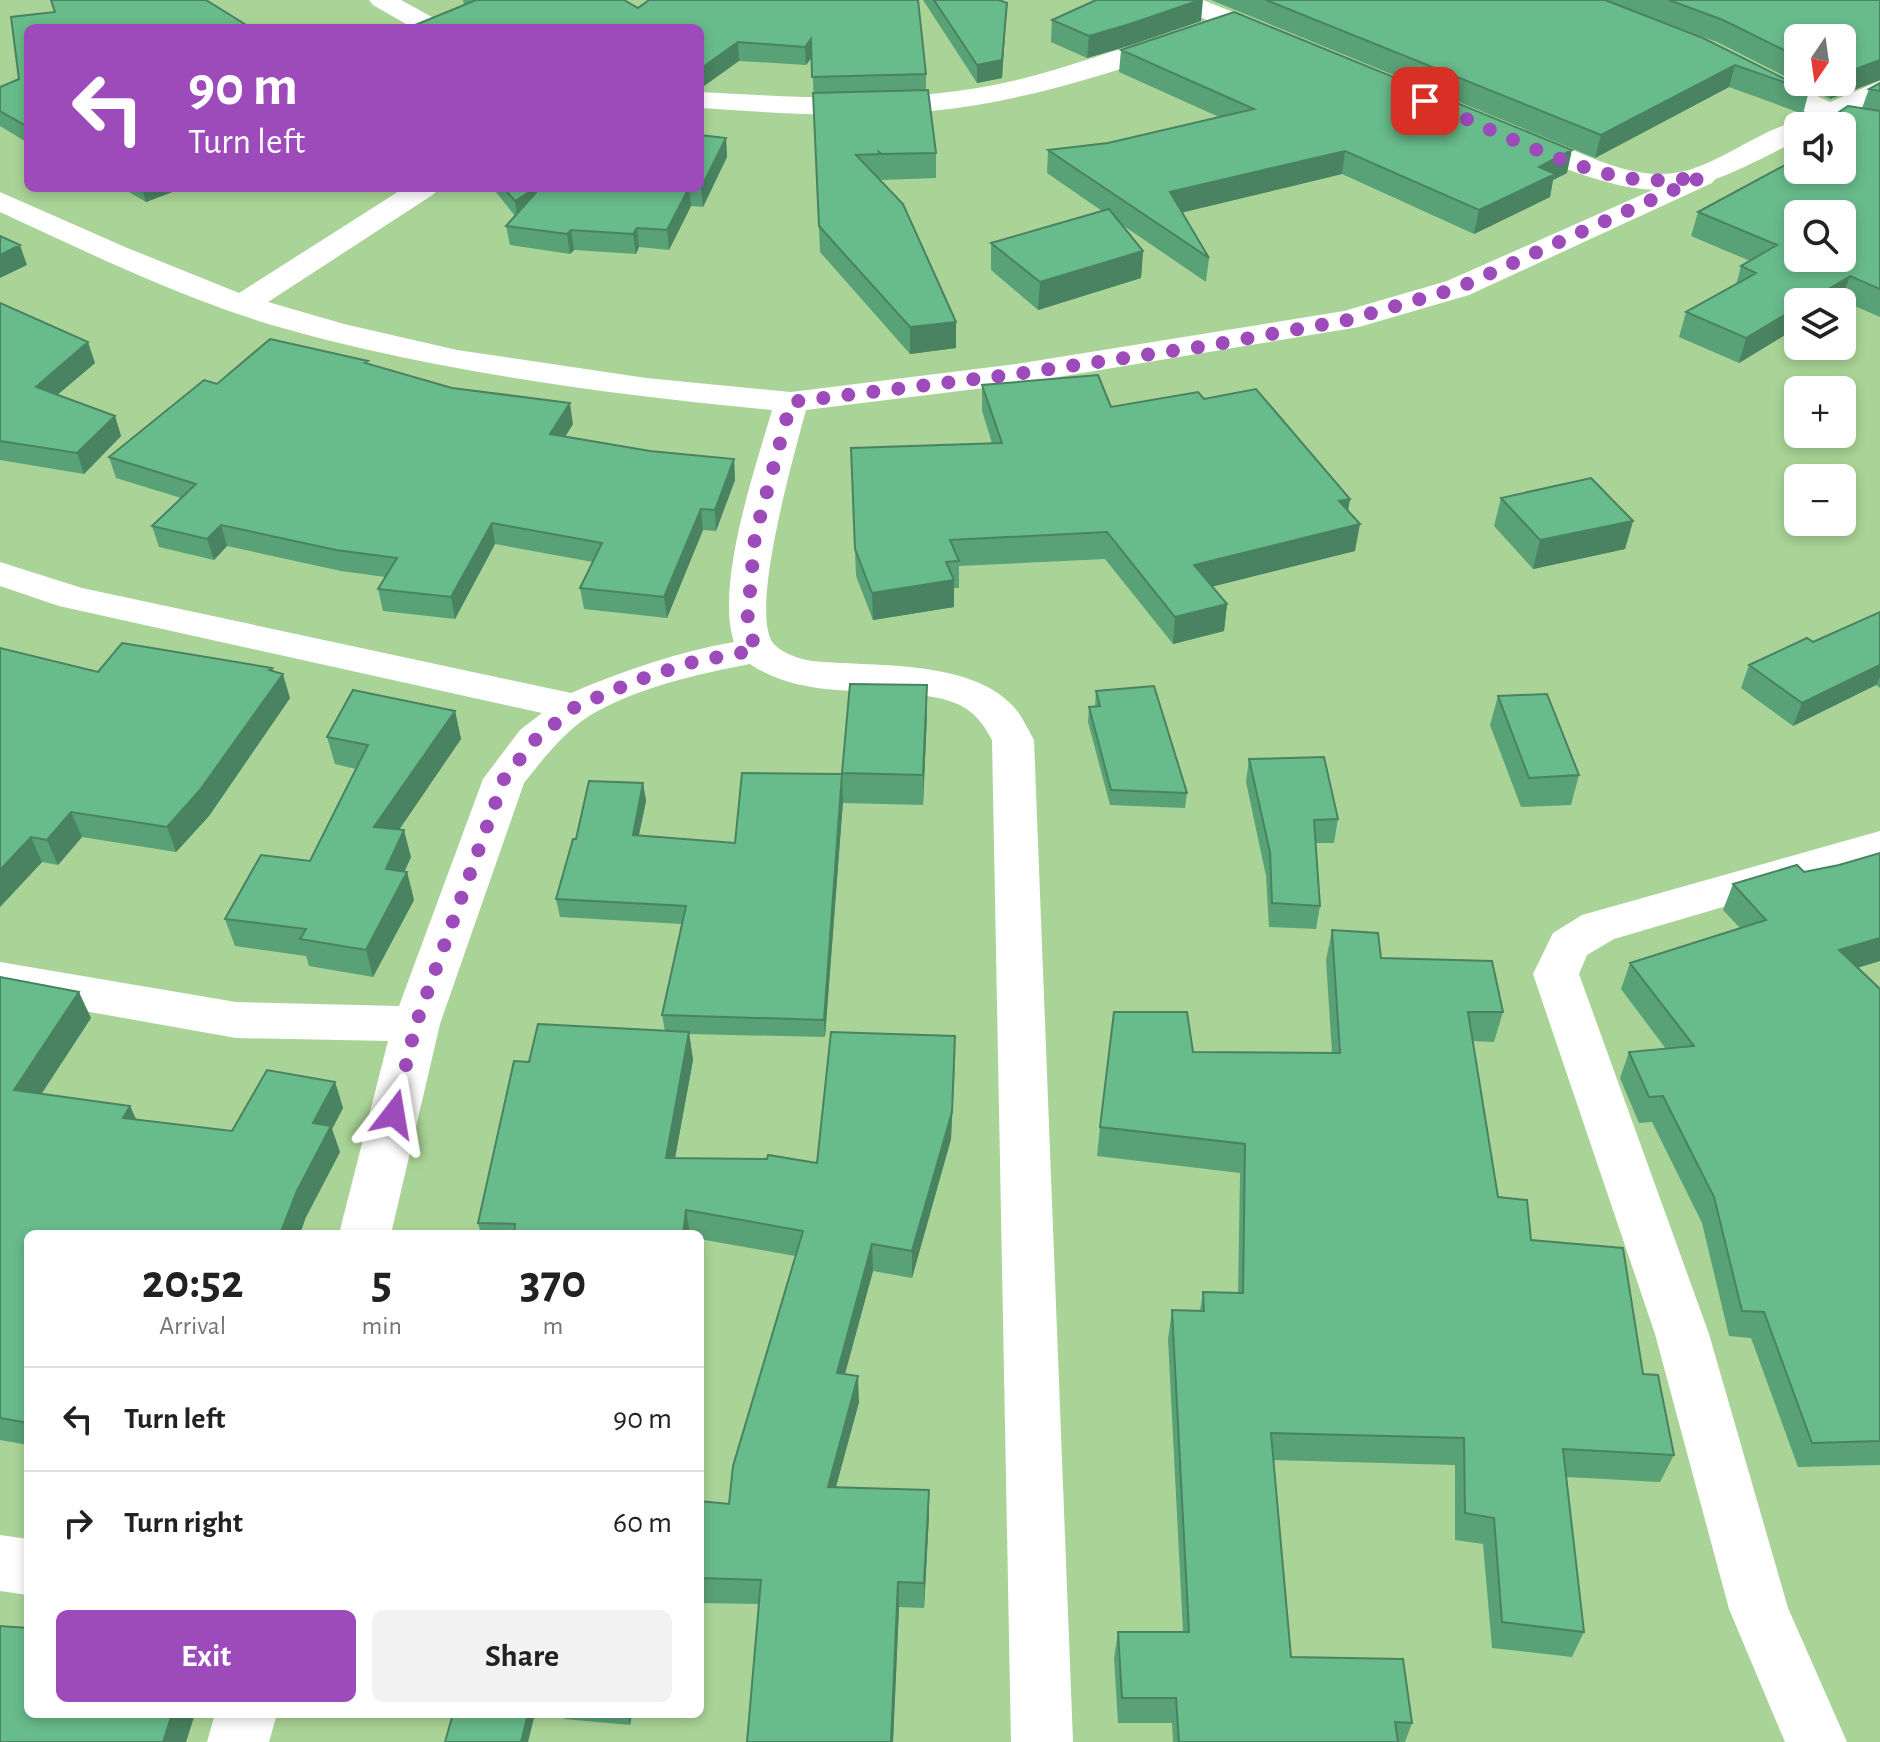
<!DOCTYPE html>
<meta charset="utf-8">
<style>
:root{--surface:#fff;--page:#f2f2f2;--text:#222;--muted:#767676;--line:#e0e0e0;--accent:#9d4bba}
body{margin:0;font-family:"Alegreya Sans",sans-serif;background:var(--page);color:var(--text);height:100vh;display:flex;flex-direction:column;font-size:30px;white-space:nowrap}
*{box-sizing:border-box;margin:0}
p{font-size:26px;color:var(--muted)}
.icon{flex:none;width:44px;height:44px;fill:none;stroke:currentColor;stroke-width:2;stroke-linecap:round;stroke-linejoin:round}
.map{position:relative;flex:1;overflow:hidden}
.side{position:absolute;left:24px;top:1230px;width:680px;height:488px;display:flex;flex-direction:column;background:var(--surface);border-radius:12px;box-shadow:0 4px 12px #0003}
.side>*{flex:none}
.banner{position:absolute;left:24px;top:24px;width:680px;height:168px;border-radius:12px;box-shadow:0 4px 12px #0003;background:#9d4bba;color:#fff;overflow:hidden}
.needle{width:52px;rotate:193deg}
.fabs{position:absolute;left:1784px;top:24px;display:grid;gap:16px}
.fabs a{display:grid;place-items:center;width:72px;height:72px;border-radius:12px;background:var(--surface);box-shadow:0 4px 12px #0003;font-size:40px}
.pin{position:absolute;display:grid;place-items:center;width:68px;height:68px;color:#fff;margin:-34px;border-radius:16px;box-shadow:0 4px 12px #0006}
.me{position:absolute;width:88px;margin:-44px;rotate:14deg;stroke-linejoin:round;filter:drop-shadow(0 0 6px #0008)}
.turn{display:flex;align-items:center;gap:28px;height:168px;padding:0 32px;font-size:36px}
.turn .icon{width:104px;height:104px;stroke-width:2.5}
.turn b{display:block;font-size:56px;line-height:68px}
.eta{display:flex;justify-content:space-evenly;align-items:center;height:136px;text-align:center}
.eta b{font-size:48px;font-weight:700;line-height:56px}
.cta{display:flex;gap:16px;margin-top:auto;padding:16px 32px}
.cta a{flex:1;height:92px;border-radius:12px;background:var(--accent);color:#fff;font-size:32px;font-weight:700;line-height:92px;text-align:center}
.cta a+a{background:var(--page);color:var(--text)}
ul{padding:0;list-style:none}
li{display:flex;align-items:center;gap:24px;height:104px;padding:0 32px;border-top:2px solid var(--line)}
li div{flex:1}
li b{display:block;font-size:30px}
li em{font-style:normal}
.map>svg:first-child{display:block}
</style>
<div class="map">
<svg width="1880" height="1742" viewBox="0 0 1880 1742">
<rect width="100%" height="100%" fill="#aad497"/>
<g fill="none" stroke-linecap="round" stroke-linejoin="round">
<!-- minor -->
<path fill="#fff" fill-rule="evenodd" d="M 369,0 L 401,0 L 441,22 L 445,28 L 413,28 L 373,5 Z
M 1177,33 L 1186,35 L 1190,41 L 1186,47 C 1104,76 1019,102 932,111 C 855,119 777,113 700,108 L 700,92 C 799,97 896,104 994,85 C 1057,73 1115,48 1177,33 Z
M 1754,67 L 1830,102 L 1880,81 L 1880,99 L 1825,126 L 1800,126 L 1797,122 L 1808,113 L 1744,81 L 1740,75 L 1744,69 Z
M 1702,168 L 1712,171 L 1717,177 L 1712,183 L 1469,295 L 1359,327 L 1016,384 L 806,410 C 795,452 749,610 773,643 C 781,653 799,659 812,661 C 871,667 965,659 1010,703 C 1021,713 1027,728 1034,740 L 1073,1742 L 1011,1742 L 992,740 C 985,727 978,716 965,708 C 949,698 929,696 911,694 C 857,689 797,696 750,664 C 698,674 635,688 589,716 C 563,733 543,759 524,783 L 440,1024 L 391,1234 L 339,1234 L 388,1041 L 236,1038 L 0,996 L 0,962 L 236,1002 L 399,1006 L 483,779 L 520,730 L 542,713 L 59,606 L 0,586 L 0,562 L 82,588 L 571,693 C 625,670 677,652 734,642 C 715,585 755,469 772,410 C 636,397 502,380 369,350 C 323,339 274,327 229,311 C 151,283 75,247 0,212 L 0,192 L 125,247 L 239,293 L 404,188 L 439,188 L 434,194 L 268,302 L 344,324 L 457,350 L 646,378 L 791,392 L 1016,364 L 1344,311 L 1447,281 Z
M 1880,831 L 1880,861 L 1614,939 L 1587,955 L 1579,974 L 1709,1334 L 1788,1608 L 1847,1742 L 1785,1742 L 1729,1609 L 1655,1334 L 1533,974 L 1553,933 L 1582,915 Z
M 0,1535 L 28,1539 L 28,1595 L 0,1591 Z
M 215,1714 L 277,1714 L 269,1742 L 207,1742 Z"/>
<!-- tertiary -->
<path fill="#fff" fill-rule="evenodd" d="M 1168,0 L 1203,0 L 1284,33 L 1288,39 L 1284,45 L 1266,45 L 1172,5 Z
M 1798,121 L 1810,126 L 1798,126 L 1798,140 C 1697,192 1667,208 1556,165 C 1540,159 1512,152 1502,138 L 1506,132 L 1516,129 C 1573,144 1631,189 1692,169 C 1729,157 1761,130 1798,121 Z"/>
</g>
<!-- wall -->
<path fill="#59a177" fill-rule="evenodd" d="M 50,0 L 206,0 L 251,28 L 28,28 L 28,143 L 0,126 L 0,87 L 19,79 L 11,17 L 54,12 Z
M 463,0 L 624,0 L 638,8 L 926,74 L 926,90 L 936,153 L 936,178 L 882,180 L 881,178 L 881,180 L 879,180 L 956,348 L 910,354 L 820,252 L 812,57 L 806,65 L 739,61 L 700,28 L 464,5 Z
M 923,0 L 999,0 L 1007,3 L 1002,78 L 977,83 Z
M 1211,0 L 1605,0 L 1809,91 L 1803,114 L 1729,87 L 1595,158 Z
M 1605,0 L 1880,0 L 1880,80 L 1830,99 L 1717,42 ZM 1798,38 L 1842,38 L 1842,82 L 1798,82 Z
M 1052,20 L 1201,21 L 1128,46 L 1087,58 L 1051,42 Z
M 1121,50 L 1567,173 L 1553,180 L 1550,197 L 1474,234 L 1342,174 L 1182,212 L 1209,258 L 1206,282 L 1121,224 L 1143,251 L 1141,278 L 1038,310 L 991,270 L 991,243 L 1102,211 L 1047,173 L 1048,150 L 1108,143 L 1219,117 L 1119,72 Z
M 1880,83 L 1880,317 L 1841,300 L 1839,302 L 1798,302 L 1798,327 L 1739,363 L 1679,337 L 1686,312 L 1736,285 L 1741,266 L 1750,261 L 1691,236 L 1698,212 L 1842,170 L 1842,126 L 1820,125 L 1862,108 L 1869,89 Z
M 726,138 L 727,157 L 703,207 L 691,206 L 669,250 L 639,247 L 636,254 L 574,250 L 570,254 L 510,245 L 506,226 L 515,216 L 496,192 L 495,188 L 700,188 Z
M 122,188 L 183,188 L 146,202 Z
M 0,303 L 95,363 L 57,395 L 115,416 L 121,436 L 84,474 L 0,460 Z
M 369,364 L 573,424 L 565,437 L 650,451 L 734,459 L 735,480 L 716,531 L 703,530 L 667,618 L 584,609 L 580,588 L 593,562 L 495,544 L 455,619 L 383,611 L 378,589 L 385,577 L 341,571 L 227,546 L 214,560 L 159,547 L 152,526 L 181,498 L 116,478 L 109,457 L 217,384 Z
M 982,385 L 1111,407 L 1204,399 L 1350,499 L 1348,511 L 1355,551 L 1212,586 L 1227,604 L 1224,631 L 1173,644 L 1105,559 L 959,566 L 959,588 L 954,588 L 954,607 L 873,620 L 856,576 L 851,448 L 992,443 L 982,411 Z
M 1501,498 L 1633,521 L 1625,549 L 1533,569 L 1494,526 Z
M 1880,612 L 1880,688 L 1876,685 L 1793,726 L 1741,688 L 1749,665 L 1813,642 Z
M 0,648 L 98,672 L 272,668 L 290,698 L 209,816 L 176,852 L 82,837 L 58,865 L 42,862 L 0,907 Z
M 1096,691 L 1187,793 L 1185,808 L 1110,805 L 1088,722 L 1089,707 L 1095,707 Z
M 1498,696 L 1579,775 L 1571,805 L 1521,807 L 1490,725 Z
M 455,711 L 461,739 L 399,829 L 411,857 L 404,872 L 407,872 L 414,900 L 373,977 L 309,966 L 306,956 L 235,946 L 225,919 L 310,861 L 356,769 L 335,764 L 327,737 Z
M 927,715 L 923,805 L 843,803 L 843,801 L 825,1037 L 689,1034 L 693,1060 L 675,1158 L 817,1163 L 955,1064 L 951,1139 L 912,1278 L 873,1271 L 845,1374 L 859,1402 L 836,1487 L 929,1490 L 929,1515 L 924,1608 L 899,1607 L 893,1742 L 747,1742 L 759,1604 L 700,1603 L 700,1501 L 729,1504 L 795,1256 L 700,1239 L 700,1234 L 481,1234 L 478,1223 L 529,1062 L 665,1031 L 662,1015 L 682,924 L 560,917 L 556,899 L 576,839 L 643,783 L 646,801 L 639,835 L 735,843 L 842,774 Z
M 1249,759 L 1338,819 L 1334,843 L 1315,843 L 1320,906 L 1316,929 L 1269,927 L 1266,876 L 1246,782 Z
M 1733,884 L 1858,968 L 1880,989 L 1880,1465 L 1798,1467 L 1751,1338 L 1729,1336 L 1702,1223 L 1652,1122 L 1639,1123 L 1620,1078 L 1629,1052 L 1666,1049 L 1621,989 L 1630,963 L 1740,928 L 1723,910 Z
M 1332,930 L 1381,958 L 1503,1012 L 1494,1042 L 1473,1041 L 1498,1197 L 1531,1240 L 1643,1374 L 1674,1455 L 1660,1482 L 1566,1477 L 1584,1632 L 1572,1657 L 1492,1648 L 1483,1544 L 1455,1540 L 1455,1465 L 1273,1460 L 1291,1657 L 1412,1723 L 1405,1742 L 1173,1742 L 1172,1723 L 1118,1723 L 1114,1658 L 1118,1632 L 1183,1632 L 1168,1339 L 1172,1310 L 1200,1311 L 1203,1292 L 1238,1293 L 1240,1173 L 1097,1156 L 1100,1127 L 1193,1052 L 1332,1053 L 1326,960 Z
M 0,977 L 91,1018 L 41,1094 L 130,1106 L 136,1120 L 232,1131 L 335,1082 L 343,1108 L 332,1129 L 340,1152 L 306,1217 L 28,1234 L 28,1445 L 0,1440 Z
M 563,1714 L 632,1714 L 630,1725 L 564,1719 Z"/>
<!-- shaded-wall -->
<path fill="#498361" d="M 1200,0 L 1203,0 L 1201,21 L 1128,46 L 1087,58 L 1089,36 Z
M 1007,3 L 1002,78 L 977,83 L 977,65 Z
M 811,39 L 812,57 L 806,65 L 805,47 Z
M 738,42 L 739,61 L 700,89 L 700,69 Z
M 1880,60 L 1880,80 L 1830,99 L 1835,82 L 1842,82 L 1842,74 Z
M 1735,65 L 1729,87 L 1595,158 L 1601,135 Z
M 726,138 L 727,157 L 703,207 L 701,188 Z
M 1572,150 L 1567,173 L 1553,180 L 1550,197 L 1474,234 L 1479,210 L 1539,167 Z
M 1345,151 L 1342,174 L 1168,216 L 1170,192 Z
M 142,188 L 183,188 L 146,202 Z
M 536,188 L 545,188 L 518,221 L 515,201 Z
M 689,188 L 691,206 L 669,250 L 667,230 Z
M 637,228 L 639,247 L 636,254 L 633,234 Z
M 571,230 L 574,250 L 570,254 L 567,234 Z
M 20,245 L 27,265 L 0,278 L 0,255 Z
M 1143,251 L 1141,278 L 1038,310 L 1040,282 Z
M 1850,276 L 1841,300 L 1839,302 L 1807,302 Z
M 1798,307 L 1798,327 L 1739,363 L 1746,338 Z
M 956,322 L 956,348 L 910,354 L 910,327 Z
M 88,342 L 95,363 L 43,407 L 36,387 Z
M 570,403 L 573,424 L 553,455 L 550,434 Z
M 115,416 L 121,436 L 84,474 L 77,453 Z
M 734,459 L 735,480 L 716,531 L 715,510 Z
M 1350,499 L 1345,525 L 1339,501 Z
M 701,509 L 703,530 L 667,618 L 664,597 Z
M 1633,521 L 1625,549 L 1533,569 L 1540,540 Z
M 492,523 L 495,544 L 455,619 L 451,597 Z
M 1360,524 L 1355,551 L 1191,592 L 1194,565 Z
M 221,525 L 227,546 L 214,560 L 207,539 Z
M 954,580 L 954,607 L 873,620 L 872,593 Z
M 1227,604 L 1224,631 L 1173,644 L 1175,617 Z
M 1880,665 L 1880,677 L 1876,685 L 1793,726 L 1802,703 Z
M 272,668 L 276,683 L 283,674 L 290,698 L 209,816 L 176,852 L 167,827 Z
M 927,685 L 927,715 L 923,805 L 923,775 Z
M 455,711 L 461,739 L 382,855 L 374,827 Z
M 643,783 L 646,801 L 635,853 L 633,835 Z
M 842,783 L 843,801 L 825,1037 L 824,1020 Z
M 71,812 L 82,837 L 58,865 L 47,840 Z
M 404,830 L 411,857 L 393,897 L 386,869 Z
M 31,837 L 42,862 L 0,907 L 0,870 Z
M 407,872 L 414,900 L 373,977 L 366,950 Z
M 1880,938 L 1880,961 L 1828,977 L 1839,950 Z
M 79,992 L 91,1018 L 27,1116 L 14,1090 Z
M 689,1032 L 693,1060 L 670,1185 L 666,1158 Z
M 955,1036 L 951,1139 L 912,1278 L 912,1251 Z
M 335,1082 L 343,1108 L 332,1129 L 340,1152 L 306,1217 L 300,1234 L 280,1234 L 313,1123 Z
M 130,1106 L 142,1132 L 123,1118 Z
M 686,1210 L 690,1234 L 683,1234 Z
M 872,1244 L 873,1271 L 838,1399 L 837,1373 Z
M 858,1376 L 859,1402 L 829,1512 L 828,1487 Z
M 929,1490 L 929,1515 L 924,1608 L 924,1583 Z
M 898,1582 L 899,1607 L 893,1742 L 891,1742 Z
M 172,1714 L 195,1714 L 186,1742 L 163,1742 Z
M 528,1714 L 535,1714 L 528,1742 L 521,1742 Z
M 628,1714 L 632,1714 L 630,1725 Z"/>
<!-- building -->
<path fill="#68bb8a" stroke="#498361" stroke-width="2" fill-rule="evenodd" d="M 51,0 L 206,0 L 251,28 L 28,28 L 28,127 L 0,111 L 0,87 L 19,79 L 11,17 L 55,12 Z
M 476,0 L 624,0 L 638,8 L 649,0 L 918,0 L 926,74 L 812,77 L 811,39 L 805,47 L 738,42 L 700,69 L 700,28 L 408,28 Z
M 934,0 L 999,0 L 1007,3 L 1002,60 L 977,65 Z
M 1096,0 L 1200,0 L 1130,24 L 1089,36 L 1052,20 Z
M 1266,0 L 1605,0 L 1703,38 L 1809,91 L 1735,65 L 1601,135 Z
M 1669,0 L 1880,0 L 1880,60 L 1842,74 L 1842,38 L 1798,38 L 1798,57 L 1723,20 Z
M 1234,12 L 1572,150 L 1539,167 L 1555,174 L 1479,210 L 1345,151 L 1170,192 L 1209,258 L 1048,150 L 1108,143 L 1254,109 L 1121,50 Z
M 1880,83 L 1880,91 L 1869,89 Z
M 928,90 L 936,153 L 882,154 L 879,152 L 880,154 L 856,155 L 903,204 L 956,322 L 910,327 L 819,226 L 813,93 Z
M 1848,106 L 1880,111 L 1880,289 L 1850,276 L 1807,302 L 1798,302 L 1798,307 L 1746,338 L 1686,312 L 1756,273 L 1741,266 L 1777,245 L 1698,212 L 1798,158 L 1798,170 L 1842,170 L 1842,134 L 1844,134 L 1842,133 L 1842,126 L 1820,125 ZM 1798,214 L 1842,214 L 1842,258 L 1798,258 Z
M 700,135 L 726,138 L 701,188 L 700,188 Z
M 504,188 L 536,188 L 515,201 Z
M 540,188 L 689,188 L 667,230 L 637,228 L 633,234 L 571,230 L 567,234 L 506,226 Z
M 1109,209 L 1143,251 L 1040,282 L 991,243 Z
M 0,236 L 20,245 L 0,255 Z
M 0,303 L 88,342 L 36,387 L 115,416 L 77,453 L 0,441 Z
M 270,339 L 368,361 L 365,363 L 452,388 L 570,403 L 550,434 L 650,451 L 734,459 L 715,510 L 701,509 L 664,597 L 580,588 L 602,543 L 492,523 L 451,597 L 378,589 L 397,558 L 336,550 L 221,525 L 207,539 L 152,526 L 196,484 L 109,457 L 204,380 L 217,384 Z
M 1098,375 L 1111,407 L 1198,392 L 1204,399 L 1256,389 L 1350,499 L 1339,501 L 1360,524 L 1194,565 L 1227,604 L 1175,617 L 1107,532 L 950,540 L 959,561 L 946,562 L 954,580 L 872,593 L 855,549 L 851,448 L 1002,443 L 982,385 Z
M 1591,478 L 1633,521 L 1540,540 L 1501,498 Z
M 1880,612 L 1880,665 L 1802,703 L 1749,665 L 1807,638 L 1813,642 Z
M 122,643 L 272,668 L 269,670 L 283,674 L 200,790 L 167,827 L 71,812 L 47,840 L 31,837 L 0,870 L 0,648 L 98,672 Z
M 850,684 L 927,685 L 923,775 L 842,773 Z
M 1154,686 L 1187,793 L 1111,790 L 1089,707 L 1100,706 L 1096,691 Z
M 353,690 L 455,711 L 374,827 L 404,830 L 386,869 L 407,872 L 366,950 L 300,939 L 306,929 L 225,919 L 261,855 L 310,861 L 368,745 L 327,737 Z
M 1547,694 L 1579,775 L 1529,778 L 1498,696 Z
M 1324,757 L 1338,819 L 1314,820 L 1320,906 L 1272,903 L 1270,852 L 1249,759 Z
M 742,773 L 842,774 L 824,1020 L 662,1015 L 686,906 L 556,899 L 573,839 L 576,839 L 589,781 L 643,783 L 633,835 L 735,843 Z
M 1880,853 L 1880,938 L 1839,950 L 1880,989 L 1880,1441 L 1812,1443 L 1764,1312 L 1742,1311 L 1714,1197 L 1663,1096 L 1649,1097 L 1629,1052 L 1694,1046 L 1630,963 L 1766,920 L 1733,884 L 1797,865 L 1804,872 L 1839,865 Z
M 1332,930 L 1378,933 L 1381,958 L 1492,961 L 1503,1012 L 1468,1012 L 1498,1197 L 1527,1200 L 1531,1240 L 1623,1248 L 1643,1374 L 1658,1375 L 1674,1455 L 1563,1449 L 1584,1632 L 1502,1622 L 1494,1518 L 1465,1513 L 1464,1438 L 1271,1433 L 1291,1657 L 1403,1659 L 1412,1723 L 1395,1722 L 1398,1742 L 1179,1742 L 1176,1698 L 1122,1698 L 1118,1632 L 1189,1632 L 1172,1310 L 1204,1311 L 1203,1292 L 1243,1293 L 1245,1144 L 1100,1127 L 1114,1012 L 1187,1012 L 1193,1052 L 1340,1053 Z
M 0,977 L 79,992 L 14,1090 L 130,1106 L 123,1118 L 232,1131 L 267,1070 L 335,1082 L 313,1123 L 331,1126 L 297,1191 L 280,1234 L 28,1234 L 28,1423 L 0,1418 Z
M 538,1024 L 689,1032 L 666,1158 L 767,1159 L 768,1155 L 817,1163 L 831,1032 L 955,1036 L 952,1112 L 912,1251 L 872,1244 L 837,1373 L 858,1376 L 828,1487 L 929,1490 L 924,1583 L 898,1582 L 891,1742 L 747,1742 L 761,1580 L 700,1578 L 700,1501 L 729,1504 L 733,1466 L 803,1231 L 686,1210 L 683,1234 L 514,1234 L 515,1224 L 478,1223 L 514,1061 L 529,1062 Z
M 0,1626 L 28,1628 L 28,1714 L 172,1714 L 163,1742 L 0,1742 Z
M 453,1714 L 528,1714 L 521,1742 L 445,1742 Z"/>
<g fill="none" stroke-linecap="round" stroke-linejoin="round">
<!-- route -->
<path stroke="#9d4bba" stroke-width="14" stroke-dasharray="0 25.2" d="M 394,1114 L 416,1024 L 504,779 L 535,740 L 575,707 L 635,681 L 693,662 L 756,650 L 747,624 L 755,536 L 791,402 L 1016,374 L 1206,346 L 1348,320 L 1458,288 L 1702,177 C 1677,180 1652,182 1628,178 C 1565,168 1485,126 1425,101"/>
</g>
</svg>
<div class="fabs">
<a><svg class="needle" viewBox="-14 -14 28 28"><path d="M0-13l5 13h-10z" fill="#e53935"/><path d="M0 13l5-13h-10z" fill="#767676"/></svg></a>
<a><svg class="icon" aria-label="sound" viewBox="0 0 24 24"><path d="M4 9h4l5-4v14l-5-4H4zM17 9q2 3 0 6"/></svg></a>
<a><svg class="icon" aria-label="search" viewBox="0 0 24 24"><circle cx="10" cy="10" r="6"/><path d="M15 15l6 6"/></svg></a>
<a><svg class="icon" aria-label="layers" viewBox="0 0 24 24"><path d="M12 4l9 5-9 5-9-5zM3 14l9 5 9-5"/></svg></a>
<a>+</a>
<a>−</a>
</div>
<div class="pin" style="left:1425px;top:101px;background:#d93025"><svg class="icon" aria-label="arrive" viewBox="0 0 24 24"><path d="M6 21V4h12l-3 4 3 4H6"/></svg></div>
<svg class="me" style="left:394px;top:1114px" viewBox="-20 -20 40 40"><path d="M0-17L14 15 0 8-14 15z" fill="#9d4bba" stroke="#fff" stroke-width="4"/></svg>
<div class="banner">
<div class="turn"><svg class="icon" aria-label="left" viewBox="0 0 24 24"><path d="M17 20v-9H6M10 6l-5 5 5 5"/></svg><div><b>90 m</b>Turn left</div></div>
</div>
<section class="side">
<div class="eta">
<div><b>20:52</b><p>Arrival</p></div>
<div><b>5</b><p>min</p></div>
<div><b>370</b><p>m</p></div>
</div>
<ul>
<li><svg class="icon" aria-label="left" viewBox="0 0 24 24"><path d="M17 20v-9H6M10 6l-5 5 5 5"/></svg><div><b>Turn left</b></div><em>90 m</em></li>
<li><svg class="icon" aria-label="right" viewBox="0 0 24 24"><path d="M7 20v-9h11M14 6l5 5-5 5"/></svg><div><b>Turn right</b></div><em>60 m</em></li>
</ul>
<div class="cta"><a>Exit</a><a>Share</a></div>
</section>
</div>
